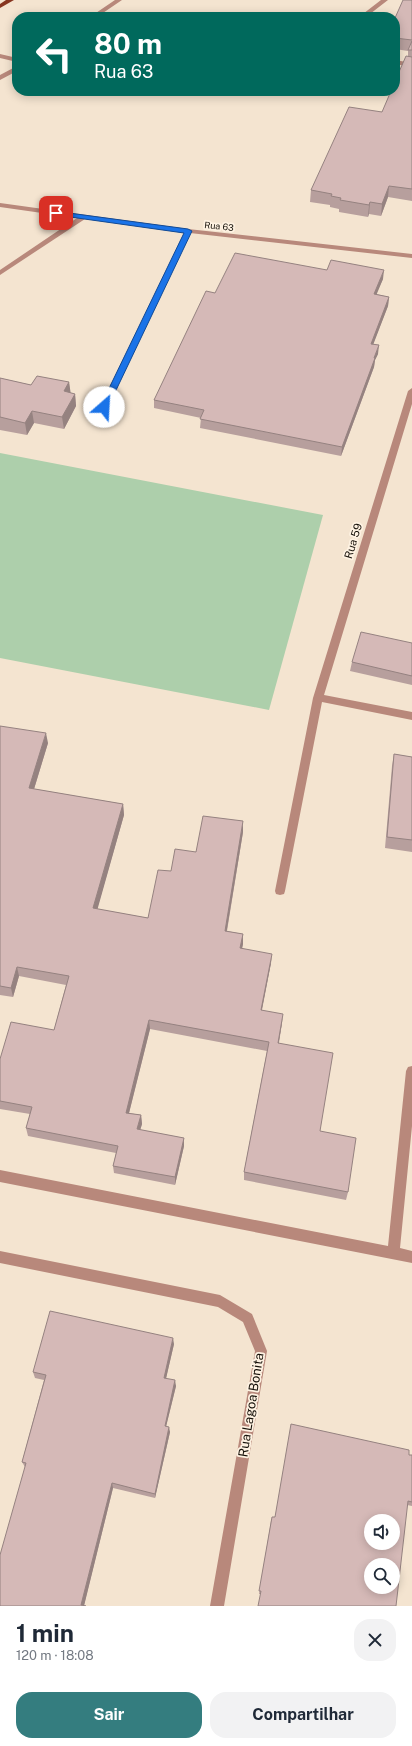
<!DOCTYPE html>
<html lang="pt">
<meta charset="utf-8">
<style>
:root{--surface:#fff;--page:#f2f2f3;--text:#1f2937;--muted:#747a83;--accent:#347d7f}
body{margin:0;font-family:"Public Sans",sans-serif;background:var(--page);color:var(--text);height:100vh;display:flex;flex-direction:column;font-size:15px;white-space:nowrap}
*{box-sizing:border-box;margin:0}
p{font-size:13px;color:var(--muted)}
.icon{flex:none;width:22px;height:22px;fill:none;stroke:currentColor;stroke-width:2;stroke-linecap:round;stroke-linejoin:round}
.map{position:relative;height:1606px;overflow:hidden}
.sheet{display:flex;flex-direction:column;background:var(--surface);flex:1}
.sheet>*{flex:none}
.guide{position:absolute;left:12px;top:12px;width:388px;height:84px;border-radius:16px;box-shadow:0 2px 10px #0003;background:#00695c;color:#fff;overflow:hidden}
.fabs{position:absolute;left:364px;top:1514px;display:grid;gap:8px}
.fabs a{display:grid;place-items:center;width:36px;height:36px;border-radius:50%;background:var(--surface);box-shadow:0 2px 10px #0003;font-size:20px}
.pin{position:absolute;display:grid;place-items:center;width:34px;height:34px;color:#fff;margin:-17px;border-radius:8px;box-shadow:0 2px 6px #0006}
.me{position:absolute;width:44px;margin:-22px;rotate:26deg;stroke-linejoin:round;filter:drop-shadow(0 0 3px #0008)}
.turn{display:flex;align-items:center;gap:14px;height:84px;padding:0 16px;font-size:18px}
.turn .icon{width:52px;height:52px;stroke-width:2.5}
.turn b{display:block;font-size:28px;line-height:34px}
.round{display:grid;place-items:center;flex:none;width:42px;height:42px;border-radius:16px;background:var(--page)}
.headline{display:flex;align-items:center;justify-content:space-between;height:68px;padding:0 16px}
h1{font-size:24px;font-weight:700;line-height:30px}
.primary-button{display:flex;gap:8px;margin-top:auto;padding:8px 16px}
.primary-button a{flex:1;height:46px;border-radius:16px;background:var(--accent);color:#fff;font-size:16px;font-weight:700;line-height:46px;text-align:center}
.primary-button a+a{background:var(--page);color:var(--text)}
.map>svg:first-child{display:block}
</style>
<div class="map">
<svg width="412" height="1606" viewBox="0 0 412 1606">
<rect width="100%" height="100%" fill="#f4e4d0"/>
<!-- green -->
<path fill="#adcfab" d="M 0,453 L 323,515 L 269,710 L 0,658 Z"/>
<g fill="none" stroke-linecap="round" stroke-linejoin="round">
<!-- minor -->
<path fill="#b8887b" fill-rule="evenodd" d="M 115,0 L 122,0 L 97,17 L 90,17 Z
M 381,0 L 388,0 L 366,17 L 359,17 Z
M 0,54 L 17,58 L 17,62 L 0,58 Z
M 395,60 L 412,63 L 412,67 L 395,64 Z
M 17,66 L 17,71 L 0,80 L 0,75 Z
M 0,203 L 188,229 L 412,254 L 412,258 L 190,233 L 108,407 L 104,410 L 100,407 L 184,233 L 85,219 L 0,275 L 0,270 L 77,218 L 0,207 Z
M 412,388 L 412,404 L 324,695 L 412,712 L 412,720 L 322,702 L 285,891 L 284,894 L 280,895 L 276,894 L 275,891 L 313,698 L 408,391 Z
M 412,1066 L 412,1126 L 400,1248 L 412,1251 L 412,1263 L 0,1182 L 0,1170 L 388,1246 L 406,1071 L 408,1067 Z
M 0,1251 L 220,1295 L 252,1314 L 267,1351 L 224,1606 L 210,1606 L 255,1351 L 243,1322 L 218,1307 L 0,1263 Z"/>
<!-- major -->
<path fill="#87351f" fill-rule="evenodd" d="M 6,0 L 14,0 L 0,8 L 0,4 Z"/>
</g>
<!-- wall -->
<path fill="#b79f9d" d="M 412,0 L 412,201 L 388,197 L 381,216 L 369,214 L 368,217 L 339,212 L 339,209 L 330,207 L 330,205 L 310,202 L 311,190 L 382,112 L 408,56 L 408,51 L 395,49 L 395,18 Z
M 327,270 L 383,279 L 376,294 L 389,297 L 388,306 L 373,344 L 378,354 L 375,360 L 374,367 L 341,456 L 200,428 L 201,418 L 154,408 L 154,400 L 215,293 Z
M 0,378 L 31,385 L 69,382 L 70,393 L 75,394 L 76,406 L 64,429 L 34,423 L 27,435 L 0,430 Z
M 412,643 L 412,685 L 350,671 L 352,662 Z
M 0,726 L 48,743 L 34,789 L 123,804 L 124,815 L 97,909 L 148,918 L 171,871 L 196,852 L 243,832 L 227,931 L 243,934 L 243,944 L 242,948 L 271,963 L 262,1010 L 282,1023 L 279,1043 L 348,1192 L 346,1200 L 244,1180 L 244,1172 L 267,1051 L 150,1029 L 129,1113 L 141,1115 L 142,1124 L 140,1130 L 184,1138 L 184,1146 L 175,1185 L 114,1173 L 113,1166 L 116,1153 L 28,1136 L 26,1128 L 30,1114 L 0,1109 L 0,1059 L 54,1030 L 66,985 L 19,976 L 13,997 L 0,995 Z
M 394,754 L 412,757 L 412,852 L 385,848 L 392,766 Z
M 174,1344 L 166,1378 L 176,1386 L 166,1426 L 170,1432 L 155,1498 L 113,1488 L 84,1605 L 0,1606 L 25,1467 L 22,1462 L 44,1380 L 35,1378 L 33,1372 Z
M 409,1455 L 412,1455 L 412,1506 L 407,1505 L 260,1594 L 259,1594 L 271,1521 L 275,1517 Z"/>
<!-- shaded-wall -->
<path fill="#958280" d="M 389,186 L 388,197 L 381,216 L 382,204 Z
M 370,202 L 369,214 L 368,217 L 369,205 Z
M 384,270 L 383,279 L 373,303 L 374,294 Z
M 389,297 L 388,306 L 370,353 L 371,344 Z
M 379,345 L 378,354 L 375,360 L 374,367 L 341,456 L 342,447 Z
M 69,382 L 71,395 L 64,391 Z
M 75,394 L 76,406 L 64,429 L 62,417 Z
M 32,411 L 34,423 L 27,435 L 25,423 Z
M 46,733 L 48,743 L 31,799 L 29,788 Z
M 123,804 L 124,815 L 95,918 L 93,908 Z
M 243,821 L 243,832 L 225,941 L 225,931 Z
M 243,934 L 243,944 L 240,958 L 240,948 Z
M 272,954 L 271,963 L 260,1019 L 261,1010 Z
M 17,967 L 19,976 L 13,997 L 11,988 Z
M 283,1014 L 282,1023 L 277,1052 L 278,1043 Z
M 149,1020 L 150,1029 L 127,1121 L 126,1113 Z
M 141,1115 L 142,1124 L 138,1137 L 137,1129 Z
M 184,1138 L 184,1146 L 175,1185 L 175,1177 Z
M 173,1338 L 174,1344 L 165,1383 L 164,1378 Z
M 175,1380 L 176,1386 L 165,1431 L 165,1426 Z
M 169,1427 L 170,1432 L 155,1498 L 155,1494 Z
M 112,1483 L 113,1488 L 84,1606 L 81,1605 Z"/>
<!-- building -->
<path fill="#d5b9b7" stroke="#958280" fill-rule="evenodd" d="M 403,0 L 412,0 L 412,40 L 395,38 L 395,18 Z
M 412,41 L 412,50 L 408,50 Z
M 406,56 L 412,57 L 412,189 L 389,186 L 382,204 L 370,202 L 369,205 L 340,200 L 341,198 L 331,196 L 332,194 L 311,190 L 349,107 L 382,112 L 391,91 L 395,91 L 395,81 Z
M 235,253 L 327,270 L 331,260 L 384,270 L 374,294 L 389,297 L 371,344 L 379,345 L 374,358 L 375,358 L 342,447 L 200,419 L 204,410 L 154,400 L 206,291 L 215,293 Z
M 37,376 L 69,382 L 64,391 L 75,394 L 62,417 L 32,411 L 25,423 L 0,417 L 0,378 L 31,385 Z
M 361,632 L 412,643 L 412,676 L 352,662 Z
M 0,726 L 46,733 L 29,788 L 123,804 L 93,908 L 148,918 L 158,870 L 171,871 L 175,849 L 196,852 L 203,816 L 243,821 L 225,931 L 243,934 L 240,948 L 272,954 L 261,1010 L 283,1014 L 278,1043 L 333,1053 L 320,1131 L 356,1138 L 348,1192 L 244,1172 L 269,1042 L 149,1020 L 126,1113 L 141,1115 L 137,1129 L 184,1138 L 175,1177 L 113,1166 L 118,1146 L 26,1128 L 32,1107 L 0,1101 L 0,1059 L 11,1022 L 54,1030 L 69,976 L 17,967 L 11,988 L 0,986 Z
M 394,754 L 412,757 L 412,840 L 387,837 Z
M 50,1311 L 173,1338 L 164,1378 L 175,1380 L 165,1426 L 169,1427 L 155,1494 L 112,1483 L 81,1605 L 86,1606 L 0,1606 L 0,1555 L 26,1463 L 22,1462 L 46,1375 L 33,1372 Z
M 291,1424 L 409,1450 L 409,1455 L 412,1455 L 412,1502 L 408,1501 L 396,1606 L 258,1606 L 261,1591 L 259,1591 L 272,1517 L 275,1517 ZM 371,1521 L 393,1521 L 393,1543 L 371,1543 ZM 371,1565 L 393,1565 L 393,1587 L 371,1587 Z"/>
<!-- route -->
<path fill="#1a73e8" stroke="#114b97" d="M 54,211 L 188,229 L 192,231 L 108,407 L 104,409 L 100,407 L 184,233 L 56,215 L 53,213 Z"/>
<g text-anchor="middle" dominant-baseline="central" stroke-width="3.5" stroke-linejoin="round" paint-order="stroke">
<!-- far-street labels -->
<g font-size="9" fill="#151009" stroke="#fef2e2">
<text transform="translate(219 226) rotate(6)">Rua 63</text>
</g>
<!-- street labels -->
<g font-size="11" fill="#151009" stroke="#fef2e2">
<text transform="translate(353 541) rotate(-73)">Rua 59</text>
</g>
<!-- near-street labels -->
<g font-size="13" fill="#151009" stroke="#fef2e2">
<text transform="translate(251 1405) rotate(-81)">Rua Lagoa Bonita</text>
</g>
</g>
</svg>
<div class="fabs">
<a><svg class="icon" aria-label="sound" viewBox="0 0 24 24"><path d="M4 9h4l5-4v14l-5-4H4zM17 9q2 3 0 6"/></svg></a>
<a><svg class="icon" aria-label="search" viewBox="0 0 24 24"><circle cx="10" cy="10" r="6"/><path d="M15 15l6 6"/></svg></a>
</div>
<div class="pin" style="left:56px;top:213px;background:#d93025"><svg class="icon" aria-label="arrive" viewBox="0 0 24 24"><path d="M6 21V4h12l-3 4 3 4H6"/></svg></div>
<svg class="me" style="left:104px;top:407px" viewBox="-20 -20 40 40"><circle r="19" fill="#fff"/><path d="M0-13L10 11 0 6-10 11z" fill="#1a73e8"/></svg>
<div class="guide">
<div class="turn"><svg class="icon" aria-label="left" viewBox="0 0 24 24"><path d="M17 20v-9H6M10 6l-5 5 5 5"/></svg><div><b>80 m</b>Rua 63</div></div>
</div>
</div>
<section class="sheet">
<div class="headline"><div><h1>1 min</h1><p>120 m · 18:08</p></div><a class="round"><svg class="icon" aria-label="close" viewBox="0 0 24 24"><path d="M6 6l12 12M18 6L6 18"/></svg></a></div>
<div class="primary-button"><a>Sair</a><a>Compartilhar</a></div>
</section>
